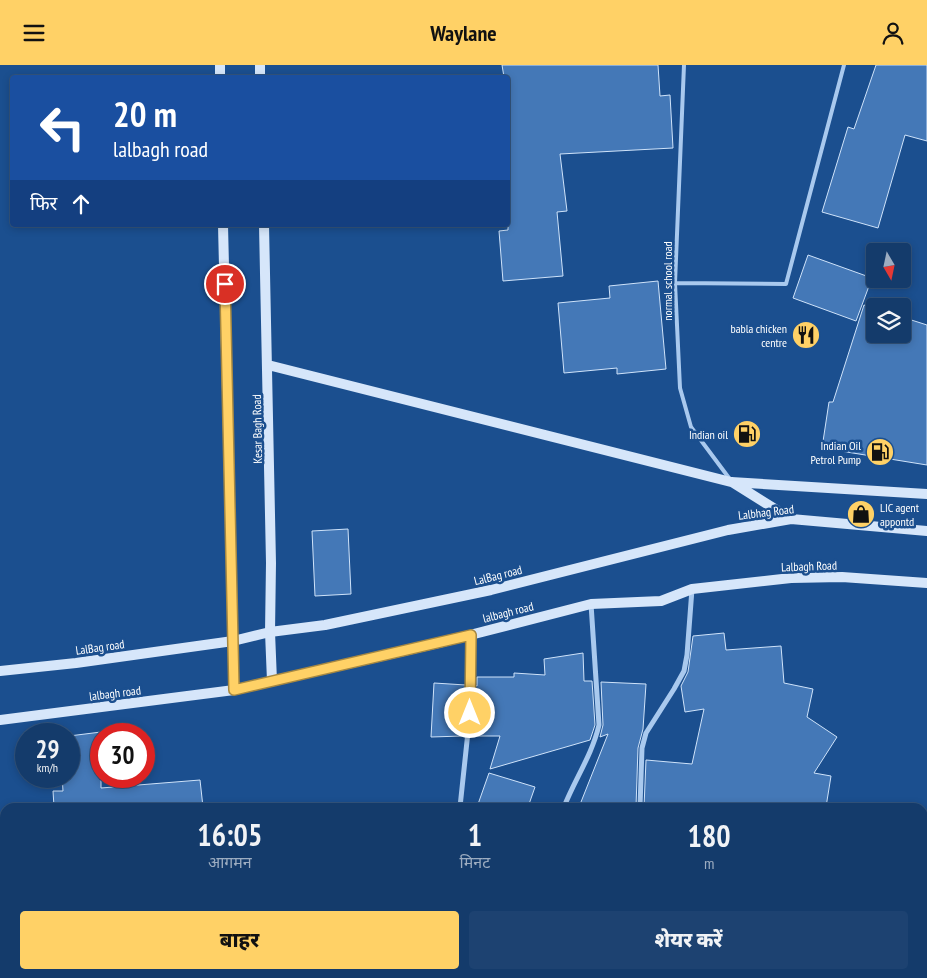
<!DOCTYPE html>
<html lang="hi">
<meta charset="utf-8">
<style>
:root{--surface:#143b6b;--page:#1d4271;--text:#f1f3f6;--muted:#9dadc1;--line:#33557e;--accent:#ffd166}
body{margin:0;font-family:"PT Sans Narrow","Noto Sans Devanagari",sans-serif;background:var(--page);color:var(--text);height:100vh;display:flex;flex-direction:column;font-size:19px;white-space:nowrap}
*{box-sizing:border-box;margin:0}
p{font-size:16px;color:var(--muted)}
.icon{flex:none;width:28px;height:28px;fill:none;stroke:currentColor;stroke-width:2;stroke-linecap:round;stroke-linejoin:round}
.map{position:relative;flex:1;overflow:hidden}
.drawer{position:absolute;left:0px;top:738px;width:928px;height:176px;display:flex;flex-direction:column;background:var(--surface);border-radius:15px 15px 0 0;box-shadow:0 2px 8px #0003,0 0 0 1px var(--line)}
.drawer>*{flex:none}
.hud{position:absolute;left:10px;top:10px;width:500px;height:152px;border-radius:5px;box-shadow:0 2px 8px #0003,0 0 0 1px var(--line);background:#1a4fa0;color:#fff;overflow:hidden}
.needle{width:32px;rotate:171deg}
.controls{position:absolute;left:866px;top:178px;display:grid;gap:10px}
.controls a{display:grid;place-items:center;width:45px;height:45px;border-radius:5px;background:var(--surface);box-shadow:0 2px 8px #0003,0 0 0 1px var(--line);font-size:25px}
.speed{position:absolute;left:15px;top:658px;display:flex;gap:10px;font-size:25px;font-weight:700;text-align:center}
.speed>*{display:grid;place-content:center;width:65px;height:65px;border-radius:50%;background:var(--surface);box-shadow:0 2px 8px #0003,0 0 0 1px var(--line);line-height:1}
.speed small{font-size:12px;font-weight:400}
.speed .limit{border:8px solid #d22;background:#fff;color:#111}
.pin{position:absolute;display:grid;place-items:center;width:42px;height:42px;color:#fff;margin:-21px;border:2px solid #fff;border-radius:50%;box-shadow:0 1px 5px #0007}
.me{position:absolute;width:55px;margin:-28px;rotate:0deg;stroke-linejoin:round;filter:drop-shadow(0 0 4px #0008)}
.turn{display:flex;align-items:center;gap:18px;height:105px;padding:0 20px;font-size:22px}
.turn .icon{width:65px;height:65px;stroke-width:2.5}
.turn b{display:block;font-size:35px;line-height:42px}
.then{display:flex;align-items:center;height:48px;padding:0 20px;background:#0003;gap:10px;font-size:19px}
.eta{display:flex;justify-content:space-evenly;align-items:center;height:85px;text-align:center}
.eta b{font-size:30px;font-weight:800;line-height:35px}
.cta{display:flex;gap:10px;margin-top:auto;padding:10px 20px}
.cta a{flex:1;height:58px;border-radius:5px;background:var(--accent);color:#111;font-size:20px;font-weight:800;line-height:58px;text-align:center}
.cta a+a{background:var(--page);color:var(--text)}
header{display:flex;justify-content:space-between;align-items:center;height:65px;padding:0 20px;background:var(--accent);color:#111;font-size:22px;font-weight:800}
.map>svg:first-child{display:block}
</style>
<header><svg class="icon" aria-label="menu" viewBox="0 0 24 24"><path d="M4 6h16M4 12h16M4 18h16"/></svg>Waylane<svg class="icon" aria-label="person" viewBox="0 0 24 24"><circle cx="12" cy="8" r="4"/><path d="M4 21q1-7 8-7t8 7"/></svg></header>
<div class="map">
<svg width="927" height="913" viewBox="0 0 927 913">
<rect width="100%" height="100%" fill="#1b4f8f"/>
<!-- building -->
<path fill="#4478b7" stroke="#cfe3fa" d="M 502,0 L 658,0 L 660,31 L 670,30 L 673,83 L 560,89 L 567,146 L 557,147 L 563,211 L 503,216 L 499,166 L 508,165 L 508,12 L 504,12 Z
M 876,0 L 927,0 L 927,76 L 905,70 L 878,163 L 822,147 L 848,62 L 854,64 Z
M 808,190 L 872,213 L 856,256 L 793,233 Z
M 658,216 L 666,304 L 617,309 L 617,303 L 564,308 L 558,238 L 610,233 L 609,221 Z
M 864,240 L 875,243 L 875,269 L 902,269 L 902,252 L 927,260 L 927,400 L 822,383 L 829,337 L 833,337 Z
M 348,464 L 351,529 L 315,531 L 312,466 Z
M 724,568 L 726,585 L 781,581 L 784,618 L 813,624 L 807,652 L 837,672 L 814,708 L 831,711 L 826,742 L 644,742 L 646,695 L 692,699 L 704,644 L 685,647 L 681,621 L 688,607 L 693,571 Z
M 583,588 L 584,616 L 592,616 L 595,660 L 590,675 L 490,704 L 500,671 L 472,671 L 475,620 L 477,621 L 477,612 L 514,612 L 514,608 L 545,610 L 544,594 Z
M 601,617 L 646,619 L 643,664 L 638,683 L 636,742 L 579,742 L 608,669 L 600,672 L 603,660 Z
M 434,618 L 466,620 L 463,671 L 431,672 Z
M 101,667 L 101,723 L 200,715 L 203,742 L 54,742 L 53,726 L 63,726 L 62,711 L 69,711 L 69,671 Z
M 489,708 L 535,722 L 528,742 L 477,742 Z"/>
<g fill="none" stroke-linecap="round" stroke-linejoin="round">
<!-- service -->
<path stroke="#a9c9ee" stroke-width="4" d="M 684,0 L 675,218 L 680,323 L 691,362 L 729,413
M 675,218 L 786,219 L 844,0"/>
<!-- minor -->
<path stroke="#a9c9ee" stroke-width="5" d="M 460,742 L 470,648 L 471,570
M 564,742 C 575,714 592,690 599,660 L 591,539
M 640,742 L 642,683 L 646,668 L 674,624 L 684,606 L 687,590 L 692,524
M 922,768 L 927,769
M 505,913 L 506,909
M 575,913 L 577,909"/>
<!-- secondary -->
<path stroke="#d6e6fa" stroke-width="10" d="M 220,0 L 220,12
M 260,0 L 260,12
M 264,160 L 271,498 L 270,567 L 325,560 L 491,525 L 728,465 L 791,454 L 927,466
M 268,300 L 731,417 L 927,429
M 732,417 L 791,454
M 0,606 L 76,598 L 233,576 L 223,160
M 272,616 L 270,567 L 233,576 L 234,625 L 439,578 L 591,539 L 661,536 L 692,524 L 791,513 L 842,512 L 927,518
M 0,655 L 234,625
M 922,811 L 927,798
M 885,913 L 887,909"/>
</g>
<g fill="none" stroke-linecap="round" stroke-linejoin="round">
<defs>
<path id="route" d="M 225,219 L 234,625 L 471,570 L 470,648"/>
</defs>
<!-- route casing -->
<use href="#route" stroke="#a68842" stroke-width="12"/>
<!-- route -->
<use href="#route" stroke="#ffd166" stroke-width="9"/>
</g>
<!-- icons -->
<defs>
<symbol id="restaurant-disc" viewBox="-11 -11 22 22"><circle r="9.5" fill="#ffd166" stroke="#1b4f8f"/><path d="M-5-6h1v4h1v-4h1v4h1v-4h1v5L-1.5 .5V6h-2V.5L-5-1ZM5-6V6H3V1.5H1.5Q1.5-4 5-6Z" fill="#111"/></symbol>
<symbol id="fuel-disc" viewBox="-11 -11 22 22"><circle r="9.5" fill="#ffd166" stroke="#1b4f8f"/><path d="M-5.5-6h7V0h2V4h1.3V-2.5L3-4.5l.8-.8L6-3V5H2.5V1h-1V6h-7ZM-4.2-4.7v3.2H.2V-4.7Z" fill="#111"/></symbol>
<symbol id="shop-disc" viewBox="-11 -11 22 22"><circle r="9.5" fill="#ffd166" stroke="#1b4f8f"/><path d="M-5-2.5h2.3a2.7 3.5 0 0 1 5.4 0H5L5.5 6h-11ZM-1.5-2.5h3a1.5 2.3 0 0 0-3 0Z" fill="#111"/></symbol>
</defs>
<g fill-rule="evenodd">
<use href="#restaurant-disc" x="790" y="254" width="32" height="32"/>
<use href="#fuel-disc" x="731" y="353" width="32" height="32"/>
<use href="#fuel-disc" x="864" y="371" width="32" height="32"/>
<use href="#shop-disc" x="845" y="433" width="32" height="32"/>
</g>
<g text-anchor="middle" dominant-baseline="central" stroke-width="5" stroke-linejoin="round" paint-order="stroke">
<!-- street labels -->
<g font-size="12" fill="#fff" stroke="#1b4f8f">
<text transform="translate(667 216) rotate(-90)">normal school road</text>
<text transform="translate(257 364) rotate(-91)">Kesar Bagh Road</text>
<text transform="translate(766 447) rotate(-7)">Lalbhag Road</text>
<text transform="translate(809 501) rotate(-2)">Lalbagh Road</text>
<text transform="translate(498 510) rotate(-14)">LalBag road</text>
<text transform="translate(508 547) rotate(-14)">lalbagh road</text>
<text transform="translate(100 582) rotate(-8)">LalBag road</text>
<text transform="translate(115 628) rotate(-7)">lalbagh road</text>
</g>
<!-- poi labels -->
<g font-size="12" fill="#fff" stroke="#1b4f8f" text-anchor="end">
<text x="787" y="263">babla chicken<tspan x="787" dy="14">centre</tspan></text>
<text x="728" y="369">Indian oil</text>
<text x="861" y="380">Indian Oil<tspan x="861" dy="14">Petrol Pump</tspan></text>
<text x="880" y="442" text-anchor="start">LIC agent<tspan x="880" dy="14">appontd</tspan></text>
</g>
</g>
</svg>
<div class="controls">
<a><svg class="needle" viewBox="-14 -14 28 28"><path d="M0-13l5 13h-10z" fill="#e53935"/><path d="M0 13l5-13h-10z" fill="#9dadc1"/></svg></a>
<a><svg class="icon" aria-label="layers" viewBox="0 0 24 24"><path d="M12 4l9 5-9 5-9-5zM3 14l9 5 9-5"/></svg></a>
</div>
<div class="speed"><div>29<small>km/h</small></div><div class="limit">30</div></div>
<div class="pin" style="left:225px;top:219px;background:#d93025"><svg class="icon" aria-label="arrive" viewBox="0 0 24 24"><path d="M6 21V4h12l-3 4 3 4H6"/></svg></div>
<svg class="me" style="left:470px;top:648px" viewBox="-20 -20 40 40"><circle r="17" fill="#ffd166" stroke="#fff" stroke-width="3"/><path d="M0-11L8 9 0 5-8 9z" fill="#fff"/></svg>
<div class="hud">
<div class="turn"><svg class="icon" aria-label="left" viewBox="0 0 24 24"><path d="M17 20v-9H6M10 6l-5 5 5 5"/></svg><div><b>20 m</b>lalbagh road</div></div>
<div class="then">फिर<svg class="icon" aria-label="ahead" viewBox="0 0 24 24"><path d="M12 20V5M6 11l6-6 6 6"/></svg></div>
</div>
<section class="drawer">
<div class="eta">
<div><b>16:05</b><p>आगमन</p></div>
<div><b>1</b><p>मिनट</p></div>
<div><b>180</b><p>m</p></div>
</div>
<div class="cta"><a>बाहर</a><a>शेयर करें</a></div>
</section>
</div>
